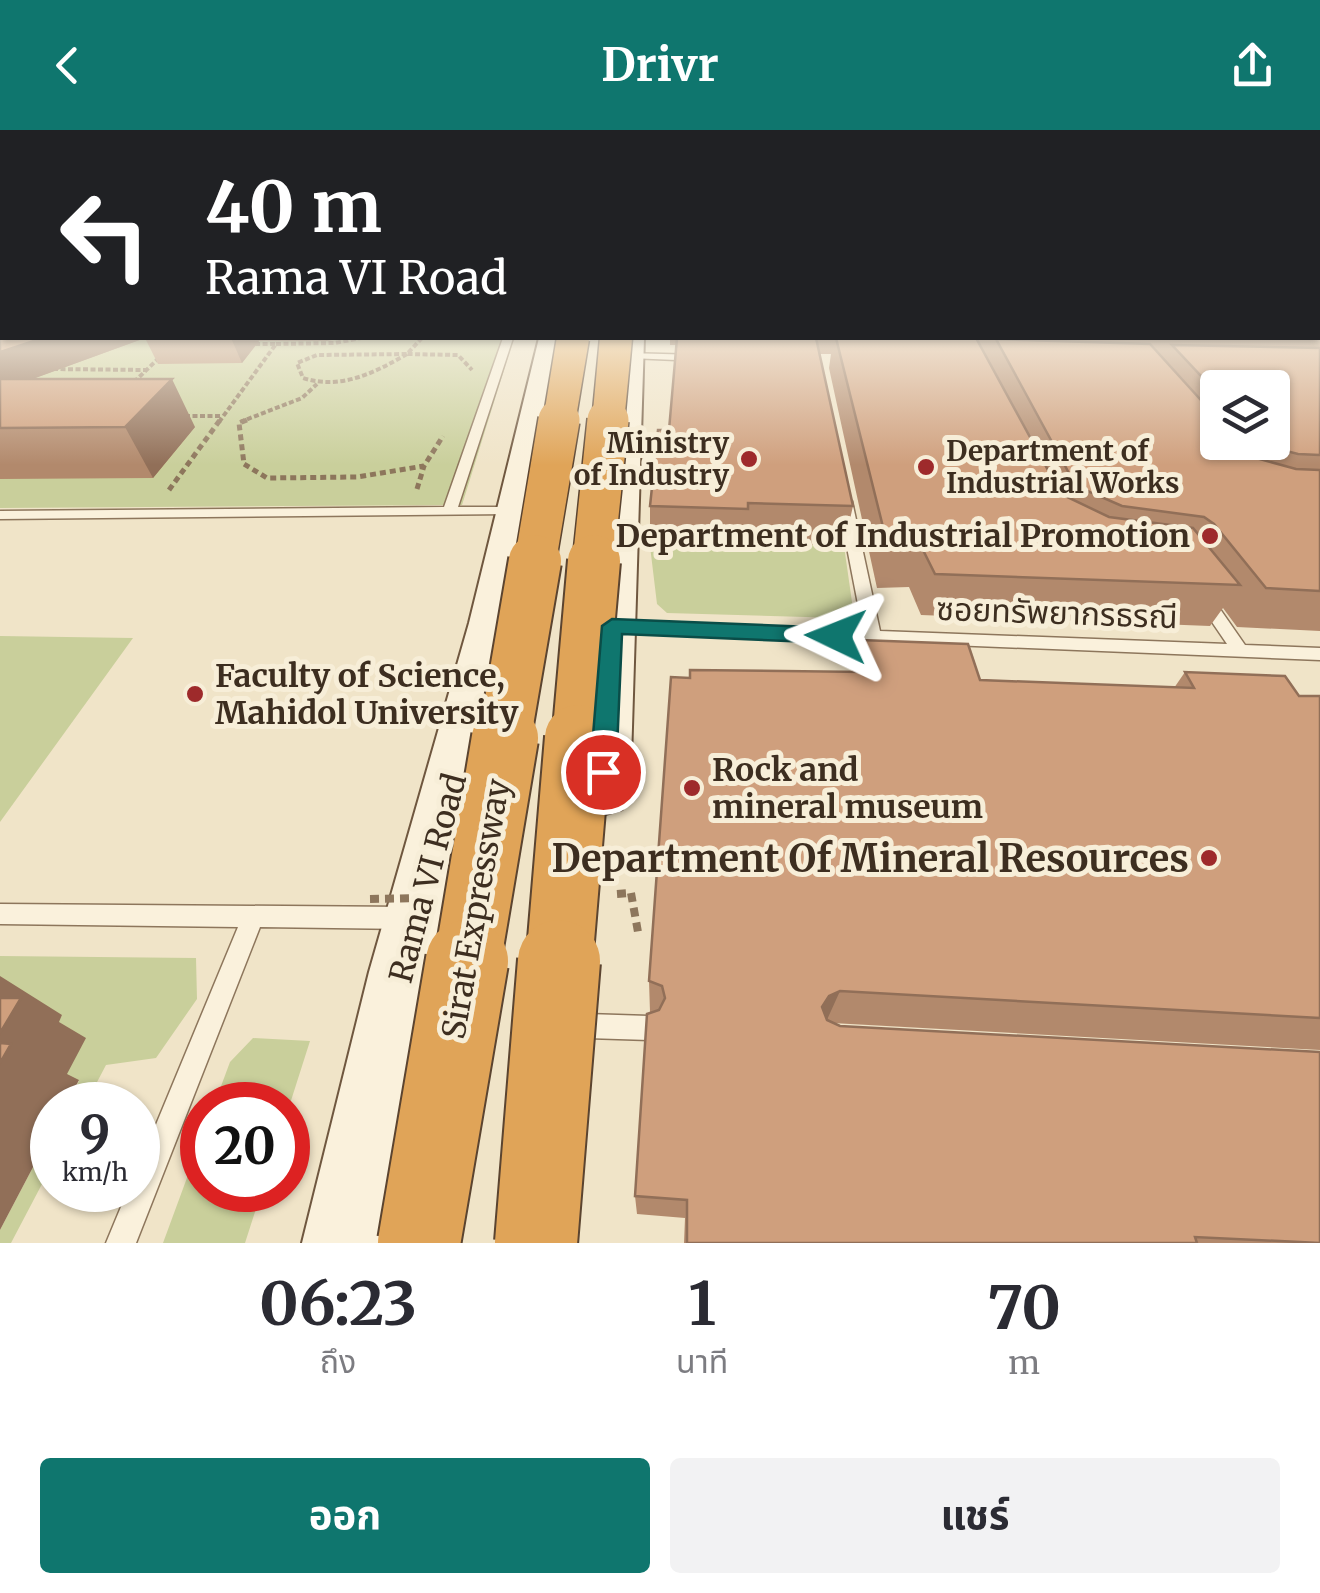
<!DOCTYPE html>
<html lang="th">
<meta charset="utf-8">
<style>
:root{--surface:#fff;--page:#f2f2f3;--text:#2b2b33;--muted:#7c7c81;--accent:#0f766e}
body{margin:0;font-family:Merriweather,"Noto Sans Thai",serif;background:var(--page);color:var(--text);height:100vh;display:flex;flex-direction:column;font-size:38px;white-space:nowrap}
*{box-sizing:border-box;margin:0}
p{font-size:32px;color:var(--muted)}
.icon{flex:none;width:55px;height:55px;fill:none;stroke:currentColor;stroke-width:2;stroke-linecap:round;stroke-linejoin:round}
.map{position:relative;height:1113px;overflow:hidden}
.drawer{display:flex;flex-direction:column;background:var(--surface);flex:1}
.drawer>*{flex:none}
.top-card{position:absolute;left:0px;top:0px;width:1320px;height:210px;box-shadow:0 2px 8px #0004;background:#202124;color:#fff;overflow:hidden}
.buttons{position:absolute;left:1200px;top:240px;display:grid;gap:20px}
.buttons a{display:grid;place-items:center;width:90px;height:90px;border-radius:10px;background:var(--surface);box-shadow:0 2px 8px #0004;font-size:50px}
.speed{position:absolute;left:30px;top:952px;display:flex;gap:20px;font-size:50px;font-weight:700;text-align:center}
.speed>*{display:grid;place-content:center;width:130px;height:130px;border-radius:50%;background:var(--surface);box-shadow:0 2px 8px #0004;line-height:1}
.speed small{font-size:25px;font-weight:400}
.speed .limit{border:15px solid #d22;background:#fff;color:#111}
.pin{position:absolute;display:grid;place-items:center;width:85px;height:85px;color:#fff;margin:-42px;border:5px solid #fff;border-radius:50%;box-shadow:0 2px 10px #0007}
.me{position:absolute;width:110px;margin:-55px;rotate:272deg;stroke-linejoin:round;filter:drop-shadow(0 0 8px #0008)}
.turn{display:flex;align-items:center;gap:35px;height:210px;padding:0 40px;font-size:45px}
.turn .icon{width:130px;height:130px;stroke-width:2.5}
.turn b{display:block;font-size:70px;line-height:85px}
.eta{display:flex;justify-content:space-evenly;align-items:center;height:170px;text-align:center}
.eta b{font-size:60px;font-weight:700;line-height:70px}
.button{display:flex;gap:20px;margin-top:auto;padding:20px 40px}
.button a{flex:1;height:115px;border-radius:10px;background:var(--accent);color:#fff;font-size:40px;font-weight:700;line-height:115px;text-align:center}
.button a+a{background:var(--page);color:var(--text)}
header{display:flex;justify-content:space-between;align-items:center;height:130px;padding:0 40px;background:var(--accent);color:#fff;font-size:45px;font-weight:700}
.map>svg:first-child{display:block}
</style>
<header><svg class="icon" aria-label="back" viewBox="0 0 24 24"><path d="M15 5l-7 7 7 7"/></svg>Drivr<svg class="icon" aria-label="share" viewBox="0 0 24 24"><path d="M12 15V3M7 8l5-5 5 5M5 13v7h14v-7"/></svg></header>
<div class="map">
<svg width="1320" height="1113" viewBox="0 0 1320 1113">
<rect width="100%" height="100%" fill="#f0e4c8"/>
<!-- green -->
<path fill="#c9cf9b" d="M 103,208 L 514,208 L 462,375 L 0,378 L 0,223 Z
M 744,406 L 844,416 L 853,479 L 841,488 L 667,483 L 657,474 L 650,416 L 744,419 Z
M 0,506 L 133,508 L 0,692 Z
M 0,826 L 196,828 L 197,869 L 156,928 L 106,935 L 85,975 L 66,975 L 79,951 L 64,949 L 50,907 L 62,885 L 0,915 Z
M 253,908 L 310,911 L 288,980 L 288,975 L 214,975 L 230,932 Z
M 52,1001 L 52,1035 L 11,1113 L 0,1113 L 0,1100 Z
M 202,1007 L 202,1060 L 262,1060 L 245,1113 L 163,1113 Z"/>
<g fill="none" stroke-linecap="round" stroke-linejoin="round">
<defs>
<path id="service" d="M 503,208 L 513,208 L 458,377 L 516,377 L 521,378 L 521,384 L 0,389 L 0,381 L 444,377 Z
M 626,223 L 699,225 L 704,228 L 699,231 L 630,228 L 625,225 Z
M 845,367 L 852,371 L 880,501 L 1227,514 L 1197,470 L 1205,465 L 1211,466 L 1245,515 L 1320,518 L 1320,530 L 612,501 L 604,496 L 612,491 L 863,500 L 838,371 Z
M 0,774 L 407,777 L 415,781 L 418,788 L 415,795 L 407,799 L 260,797 L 136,1113 L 106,1113 L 128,1060 L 138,1060 L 138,1038 L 238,797 L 0,794 Z
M 587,884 L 649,886 L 658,889 L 661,898 L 658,907 L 649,910 L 587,908 L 578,905 L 575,896 L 578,887 Z"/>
<path id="secondary" d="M 539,208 L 567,208 L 515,493 L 437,842 L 386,1113 L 302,1113 L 369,842 L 469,493 Z
M 616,208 L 644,208 L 630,662 L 622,679 L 602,685 L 582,679 L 574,662 Z"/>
</defs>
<!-- service casing -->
<use href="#service" stroke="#8d765c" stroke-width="3"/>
<!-- secondary casing -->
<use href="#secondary" stroke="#6f573f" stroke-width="4"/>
<!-- path-far2 -->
<path stroke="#8d765c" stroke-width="4" stroke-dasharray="5 2.5" stroke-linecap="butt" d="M 422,208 L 407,224 L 458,225 L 472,240
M 276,214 L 335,213 L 361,208
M 407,224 C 374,243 341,260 303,248 L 297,233 L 317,225 Z
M 53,239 L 147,240
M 134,252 L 161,226
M 185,286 L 222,286
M 219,292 L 276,214 L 250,214
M 240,292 L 302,268 L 317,254"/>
<!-- path-far1 -->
<path stroke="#8d765c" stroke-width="5" stroke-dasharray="6 4" stroke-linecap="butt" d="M 247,290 L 239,293 L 244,334 L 267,348 L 357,347 L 424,336 L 443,306
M 417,359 L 424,336
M 169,360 L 220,290"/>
<!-- path -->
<path stroke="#8d765c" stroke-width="8" stroke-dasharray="9 6" stroke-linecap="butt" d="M 631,763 L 638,802"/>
<!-- service -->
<use href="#service" fill="#faf1dc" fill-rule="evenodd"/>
<!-- secondary -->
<use href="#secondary" fill="#faf1dc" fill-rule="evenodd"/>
<defs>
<path id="motorway-bridge-far4" d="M 559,292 L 573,208
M 608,292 L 616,208"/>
<path id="motorway-bridge-far3" d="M 535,433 L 559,290
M 593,433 L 608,290"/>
<path id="motorway-bridge-far2" d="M 504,611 L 535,431
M 578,611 L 594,431"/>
<path id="motorway-bridge-far1" d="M 467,834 L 505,608
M 559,834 L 578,608"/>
<path id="motorway-bridge" d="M 419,1113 L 467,831
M 536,1113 L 559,831"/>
</defs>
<!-- motorway-bridge-far4 casing -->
<use href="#motorway-bridge-far4" stroke="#5b4430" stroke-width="35" stroke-linecap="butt"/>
<!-- motorway-bridge-far3 casing -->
<use href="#motorway-bridge-far3" stroke="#5b4430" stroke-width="44" stroke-linecap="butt"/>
<!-- motorway-bridge-far2 casing -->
<use href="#motorway-bridge-far2" stroke="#5b4430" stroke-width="56" stroke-linecap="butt"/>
<!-- motorway-bridge-far1 casing -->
<use href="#motorway-bridge-far1" stroke="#5b4430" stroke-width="70" stroke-linecap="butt"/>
<!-- motorway-bridge casing -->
<use href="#motorway-bridge" stroke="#5b4430" stroke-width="86" stroke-linecap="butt"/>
<!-- path-bridge -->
<path stroke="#8d765c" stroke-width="8" stroke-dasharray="9 6" stroke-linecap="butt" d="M 617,764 L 631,763
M 370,769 L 424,768"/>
<!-- motorway-bridge-far4 -->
<use href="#motorway-bridge-far4" stroke="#e0a458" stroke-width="32"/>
<!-- motorway-bridge-far3 -->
<use href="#motorway-bridge-far3" stroke="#e0a458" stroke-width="41"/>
<!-- motorway-bridge-far2 -->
<use href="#motorway-bridge-far2" stroke="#e0a458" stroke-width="52"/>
<!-- motorway-bridge-far1 -->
<use href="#motorway-bridge-far1" stroke="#e0a458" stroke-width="66"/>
<!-- motorway-bridge -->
<use href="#motorway-bridge" stroke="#e0a458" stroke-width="82"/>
</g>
<!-- wall -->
<path fill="#b2896c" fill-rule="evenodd" d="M 0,179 L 2,208 L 344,208 L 327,211 L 259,211 L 242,233 L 158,234 L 145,208 L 32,249 L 195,297 L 153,348 L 0,349 Z
M 1318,179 L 1320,179 L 1320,501 L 1237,497 L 1223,478 L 1210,496 L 921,485 L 909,457 L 877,458 L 829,238 L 831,224 L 820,224 L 853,376 L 844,416 L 745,413 L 744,419 L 650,416 L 650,376 L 669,300 L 676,215 L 670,215 L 670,208 L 1318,208 ZM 1218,258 L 1272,312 L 1218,312 Z
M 860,510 L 980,550 L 1174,558 L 1185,542 L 1299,566 L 1320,566 L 1320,920 L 832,893 L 1320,1113 L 684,1113 L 685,1088 L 637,1084 L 635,1066 L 650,882 L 649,851 L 689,548 L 852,541 Z"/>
<!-- shaded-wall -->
<path fill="#916f58" d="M 43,208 L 145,208 L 0,261 L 0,222 Z
M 231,208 L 258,208 L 259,211 L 242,233 Z
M 172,249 L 195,297 L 153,348 L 125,297 Z
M 0,846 L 62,885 L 59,892 L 86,908 L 67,944 L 79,950 L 66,975 L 52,975 L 52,1001 L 0,1100 Z
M 840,861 L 826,892 L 822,877 L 829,866 Z"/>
<!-- building -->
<path fill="#cf9f7d" stroke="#916f58" stroke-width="2.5" d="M 0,179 L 2,179 L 2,208 L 43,208 L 0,222 Z
M 677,208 L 816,208 L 853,376 L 748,373 L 748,379 L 650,376 L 658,300 L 669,300 Z
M 836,208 L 976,208 L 1061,364 L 1109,387 L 1193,398 L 1240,455 L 935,444 L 921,416 L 888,417 Z
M 996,209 L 1150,214 L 1218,289 L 1218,312 L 1238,312 L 1252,327 L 1296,339 L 1320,340 L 1320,461 L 1266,458 L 1214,394 L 1204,387 L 1122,376 L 1076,356 Z
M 1172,215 L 1320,218 L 1320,325 L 1298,324 L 1267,316 L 1264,312 L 1272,312 L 1272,258 L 1218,258 L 1218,264 Z
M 0,249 L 172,249 L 125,297 L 0,298 Z
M 860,510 L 968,514 L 980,550 L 1194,558 L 1185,542 L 1285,546 L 1299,566 L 1320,566 L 1320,888 L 840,861 L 829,866 L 822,877 L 827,890 L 840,896 L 1320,922 L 1320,1113 L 1195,1107 L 1197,1113 L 687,1113 L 687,1070 L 635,1066 L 647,884 L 659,880 L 665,868 L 662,856 L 649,851 L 671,547 L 690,548 L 690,540 L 865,542 Z
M 0,868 L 21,868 L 0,903 Z
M 0,913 L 11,914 L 0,933 Z"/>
<!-- sky -->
<linearGradient id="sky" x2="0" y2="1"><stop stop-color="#8fbad6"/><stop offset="0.53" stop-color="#f8f3e6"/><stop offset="1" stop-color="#f8f3e6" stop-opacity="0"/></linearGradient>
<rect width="1320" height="335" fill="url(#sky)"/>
<!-- route -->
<path fill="#0f766e" stroke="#0a4d48" stroke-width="2.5" d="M 612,489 L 836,498 L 847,506 L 836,513 L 622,504 L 616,642 L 612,649 L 594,649 L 590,642 L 602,496 Z"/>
<!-- markers -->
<g fill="#9e2a2b" stroke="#f7eed8" stroke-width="4">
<circle cx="749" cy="329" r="10"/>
<circle cx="926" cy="337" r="10"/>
<circle cx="1210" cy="406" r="10"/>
<circle cx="195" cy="564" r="10"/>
<circle cx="692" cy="658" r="10"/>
<circle cx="1209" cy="728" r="10"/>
</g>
<g text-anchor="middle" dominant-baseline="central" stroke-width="10" stroke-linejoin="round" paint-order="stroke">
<!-- far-poi labels -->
<g font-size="28" font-weight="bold" fill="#3d2e20" stroke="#f7eed8" text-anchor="end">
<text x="729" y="313">Ministry<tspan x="729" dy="32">of Industry</tspan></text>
<text x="946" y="321" text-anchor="start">Department of<tspan x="946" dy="32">Industrial Works</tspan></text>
</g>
<!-- poi labels -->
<g font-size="32" font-weight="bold" fill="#3d2e20" stroke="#f7eed8" text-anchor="start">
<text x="1190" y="406" text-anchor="end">Department of Industrial Promotion</text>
<text x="215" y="546">Faculty of Science,<tspan x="215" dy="37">Mahidol University</tspan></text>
<text x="712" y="640">Rock and<tspan x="712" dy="37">mineral museum</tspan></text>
</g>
<!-- street labels -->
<g font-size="32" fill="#3d2e20" stroke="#f7eed8">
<text transform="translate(1057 483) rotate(2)">ซอยทรัพยากรธรณี</text>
<text transform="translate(428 748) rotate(-75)">Rama VI Road</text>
<text transform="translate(476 779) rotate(-80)">Sirat Expressway</text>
</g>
<!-- near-poi labels -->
<g font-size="38" font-weight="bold" fill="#3d2e20" stroke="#f7eed8" text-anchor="end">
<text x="1189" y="728">Department Of Mineral Resources</text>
</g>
</g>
</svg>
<div class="buttons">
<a><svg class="icon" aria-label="layers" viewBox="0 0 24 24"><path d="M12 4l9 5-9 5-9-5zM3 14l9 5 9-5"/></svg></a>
</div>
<div class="speed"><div>9<small>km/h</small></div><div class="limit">20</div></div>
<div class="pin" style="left:603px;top:642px;background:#d93025"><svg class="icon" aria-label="arrive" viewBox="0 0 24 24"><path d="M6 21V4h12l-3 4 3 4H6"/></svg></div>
<svg class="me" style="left:836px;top:506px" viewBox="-20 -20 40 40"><path d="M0-17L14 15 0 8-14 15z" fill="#0f766e" stroke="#fff" stroke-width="4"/></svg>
<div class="top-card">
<div class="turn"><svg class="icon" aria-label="left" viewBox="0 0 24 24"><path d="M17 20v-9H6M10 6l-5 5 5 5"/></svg><div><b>40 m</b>Rama VI Road</div></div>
</div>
</div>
<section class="drawer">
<div class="eta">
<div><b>06:23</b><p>ถึง</p></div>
<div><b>1</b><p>นาที</p></div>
<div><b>70</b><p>m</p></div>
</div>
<div class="button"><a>ออก</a><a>แชร์</a></div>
</section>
